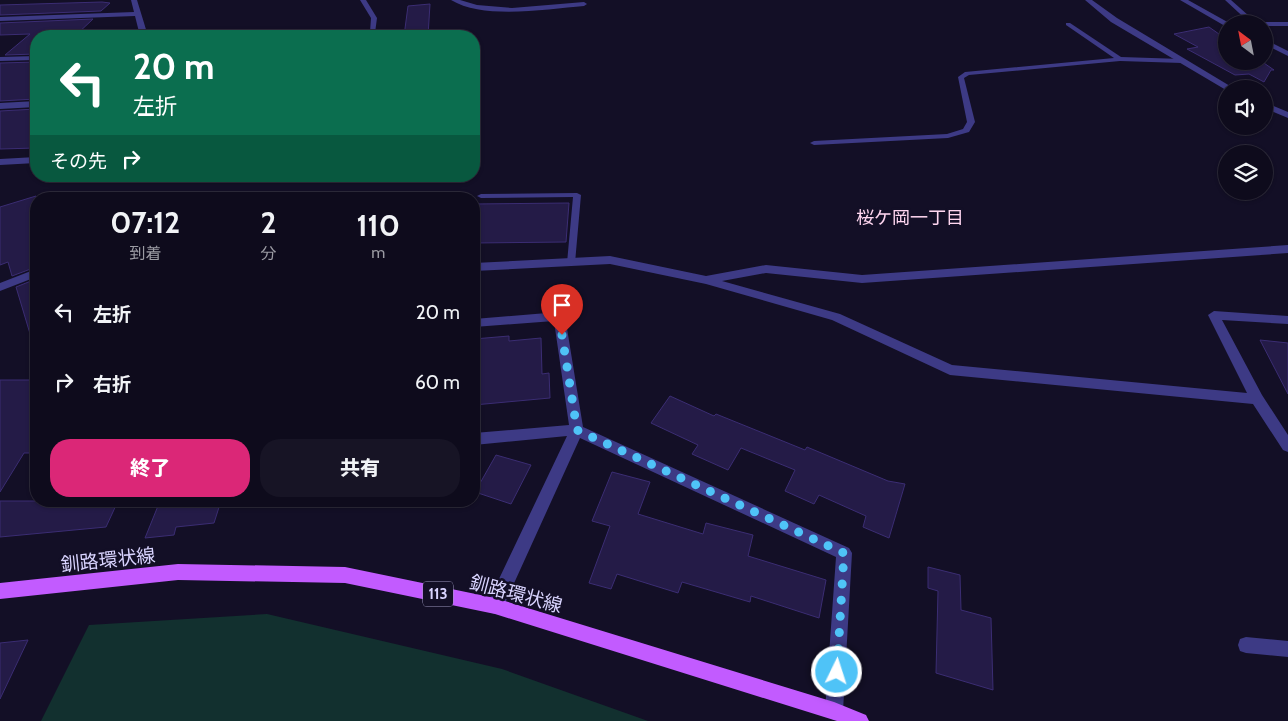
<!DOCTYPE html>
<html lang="ja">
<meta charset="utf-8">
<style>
:root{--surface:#0e0b1c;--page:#171425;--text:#f1f3f6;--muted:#9b9ba3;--line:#2e2b3b;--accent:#db2777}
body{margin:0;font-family:Cabin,"Noto Sans JP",sans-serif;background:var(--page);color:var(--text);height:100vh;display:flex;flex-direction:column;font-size:19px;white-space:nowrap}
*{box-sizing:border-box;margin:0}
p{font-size:16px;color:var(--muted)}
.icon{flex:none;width:28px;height:28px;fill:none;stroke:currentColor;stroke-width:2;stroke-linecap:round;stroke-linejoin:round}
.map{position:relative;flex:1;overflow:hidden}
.drawer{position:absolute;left:30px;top:192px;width:450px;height:315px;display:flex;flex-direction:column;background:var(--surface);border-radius:20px;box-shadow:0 1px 4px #0004,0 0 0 1px var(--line)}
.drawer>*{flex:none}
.hud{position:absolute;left:30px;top:30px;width:450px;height:152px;border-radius:20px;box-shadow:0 1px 4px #0004,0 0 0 1px var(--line);background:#0b6e4f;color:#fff;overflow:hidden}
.needle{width:32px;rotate:328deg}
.controls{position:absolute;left:1218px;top:15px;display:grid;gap:10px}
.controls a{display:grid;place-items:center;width:55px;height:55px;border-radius:50%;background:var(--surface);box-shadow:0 1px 4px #0004,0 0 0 1px var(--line);font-size:25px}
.pin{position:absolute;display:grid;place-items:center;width:42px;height:42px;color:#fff;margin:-51px -21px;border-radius:50% 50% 50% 0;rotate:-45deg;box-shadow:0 0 5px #0007}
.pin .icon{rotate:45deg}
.me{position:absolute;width:55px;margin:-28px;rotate:4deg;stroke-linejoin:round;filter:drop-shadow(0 0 4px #0008)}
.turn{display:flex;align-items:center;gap:18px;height:105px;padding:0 20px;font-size:22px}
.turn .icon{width:65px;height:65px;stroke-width:2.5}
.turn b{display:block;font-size:35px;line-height:42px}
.then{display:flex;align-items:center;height:48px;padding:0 20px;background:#0003;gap:10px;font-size:19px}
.eta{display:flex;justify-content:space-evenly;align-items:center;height:85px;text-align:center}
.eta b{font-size:30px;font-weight:800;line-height:35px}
.action{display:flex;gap:10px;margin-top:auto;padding:10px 20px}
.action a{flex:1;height:58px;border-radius:20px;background:var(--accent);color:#fff;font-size:20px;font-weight:800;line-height:58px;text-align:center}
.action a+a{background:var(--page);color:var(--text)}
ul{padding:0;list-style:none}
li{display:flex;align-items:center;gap:15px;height:70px;padding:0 20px}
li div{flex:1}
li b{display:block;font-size:19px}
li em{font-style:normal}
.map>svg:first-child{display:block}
</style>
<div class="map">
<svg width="1288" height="721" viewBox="0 0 1288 721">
<rect width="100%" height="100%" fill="#130f26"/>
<!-- green -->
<path fill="#12302f" d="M 267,614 L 502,669 L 648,721 L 41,721 L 89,625 Z"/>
<!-- building -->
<path fill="#241b47" stroke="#3b2d73" d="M 102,2 L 110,3 L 101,11 L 0,15 L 0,5 Z
M 430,4 L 428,36 L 404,36 L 408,6 Z
M 93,19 L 75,36 L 36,36 L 36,54 L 5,55 L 30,34 L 0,35 L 0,23 Z
M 1209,27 L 1226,39 L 1226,61 L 1261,61 L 1274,70 L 1271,70 L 1264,82 L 1249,74 L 1235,75 L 1187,49 L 1198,47 L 1174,34 Z
M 36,62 L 36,99 L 0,101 L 0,63 Z
M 36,109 L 36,148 L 0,149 L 0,111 Z
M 36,196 L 36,267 L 12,276 L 8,262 L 0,265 L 0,207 Z
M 569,203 L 566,242 L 474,243 L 474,204 Z
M 36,279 L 36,336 L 31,337 L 16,287 Z
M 509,336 L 509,341 L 541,338 L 542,374 L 549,373 L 550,398 L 474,405 L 474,339 Z
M 1260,340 L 1288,343 L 1288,394 Z
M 0,380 L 36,380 L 36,453 L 24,453 L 0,492 Z
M 670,396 L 714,416 L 716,414 L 805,450 L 807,447 L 888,481 L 905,484 L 889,538 L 863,527 L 866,516 L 819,495 L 814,504 L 785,491 L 795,470 L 741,448 L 728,470 L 692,454 L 698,445 L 651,423 Z
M 496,455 L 531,465 L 511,504 L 475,492 Z
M 612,472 L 650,482 L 638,514 L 703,534 L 706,523 L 753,535 L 748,556 L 826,580 L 819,618 L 751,596 L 750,602 L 682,582 L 678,593 L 617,574 L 611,589 L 589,583 L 610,526 L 592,521 Z
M 0,501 L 118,501 L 106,527 L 0,537 Z
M 160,501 L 221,501 L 214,523 L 176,527 L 174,535 L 145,538 Z
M 928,567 L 960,575 L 961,610 L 991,618 L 993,690 L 936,673 L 938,591 L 928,588 Z
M 28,640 L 0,699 L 0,643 Z"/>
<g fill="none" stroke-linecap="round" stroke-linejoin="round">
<!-- lane -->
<path fill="#3d3a85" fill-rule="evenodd" d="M 360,0 L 366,0 L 377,18 L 375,33 L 370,32 L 371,18 Z
M 451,0 L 460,0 L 477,5 L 512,8 L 584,2 L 587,4 L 584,6 C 547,9 484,20 451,0 Z
M 1225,0 L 1231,0 L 1258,24 L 1251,24 Z
M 1288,22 L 1288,26 L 1264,26 L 1264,24 L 1261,24 L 1264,22 Z
M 1066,23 L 1070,23 L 1121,57 L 1182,59 L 1185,61 L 1182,63 L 1120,61 L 969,75 L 964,78 L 975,122 L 969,132 L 948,138 L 814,145 L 810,143 L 814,141 L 947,134 L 963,129 L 967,122 L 958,77 L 965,72 L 1114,58 L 1066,25 Z
M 577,193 L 581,195 L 575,263 L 571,266 L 567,263 L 573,197 L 481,198 L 477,196 L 481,194 Z"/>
<!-- street -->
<path fill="#3d3a85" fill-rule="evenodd" d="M 131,0 L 137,0 L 148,36 L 140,36 L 135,16 L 0,21 L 0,17 L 134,12 Z
M 1085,0 L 1092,0 L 1117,18 L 1235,89 L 1226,90 L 1111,22 Z
M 1180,0 L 1188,0 L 1231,24 L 1225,26 Z
M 1264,39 L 1288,51 L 1288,56 L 1264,44 Z
M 36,56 L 36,60 L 0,61 L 0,57 Z
M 36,101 L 36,107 L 0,109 L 0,103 Z
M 1264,102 L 1288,112 L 1288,118 L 1264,108 Z
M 36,157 L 36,163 L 0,165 L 0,159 Z
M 1288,245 L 1288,253 L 862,283 L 766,273 L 722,281 L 840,314 L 952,365 L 1247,393 L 1208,315 L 1214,311 L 1288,316 L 1288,324 L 1222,320 L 1262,395 L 1288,435 L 1288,452 L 1283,450 L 1253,404 L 950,375 L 832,320 L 706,284 L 610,264 L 474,271 L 474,263 L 610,256 L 706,276 L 766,265 L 862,275 Z
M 36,269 L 36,277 L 0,291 L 0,283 Z
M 559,312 L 565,316 L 583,427 L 849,548 L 852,553 L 843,711 L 840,717 L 834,720 L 828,717 L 825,711 L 836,557 L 580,438 L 501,612 L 495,614 L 489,612 L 487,606 L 489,600 L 567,436 L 474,445 L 474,433 L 569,425 L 554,321 L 474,327 L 474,319 Z
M 1246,637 L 1288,641 L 1288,657 L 1246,653 L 1240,651 L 1238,645 L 1240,639 Z"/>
<!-- primary -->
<path fill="#c25bff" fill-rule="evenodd" d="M 178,564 L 345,567 L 495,598 L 834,702 L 866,715 L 869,721 L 837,721 L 495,614 L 345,583 L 178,580 L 0,599 L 0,583 Z"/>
</g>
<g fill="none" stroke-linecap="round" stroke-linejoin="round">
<!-- route -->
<path stroke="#4fc3f7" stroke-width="9" stroke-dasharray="0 16.2" d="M 562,335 L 577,430 L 844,553 L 837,672"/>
</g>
<g text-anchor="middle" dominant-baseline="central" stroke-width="5" stroke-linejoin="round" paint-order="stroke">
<!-- shield labels -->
<rect fill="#130f26" stroke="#9e99be" stroke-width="1" x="423" y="581.5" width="30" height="25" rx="4"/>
<g font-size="15" font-weight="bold" fill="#d9d4ff">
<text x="438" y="594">113</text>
</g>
<!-- neighbourhood labels -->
<g font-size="18" fill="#ffd6f0" stroke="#130f26">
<text x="910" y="218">桜ケ岡一丁目</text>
</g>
<!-- near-street labels -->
<g font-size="19" fill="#d9d4ff" stroke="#130f26">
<text transform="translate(108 560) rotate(-6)">釧路環状線</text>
<text transform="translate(516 594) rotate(15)">釧路環状線</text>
</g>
</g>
</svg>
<div class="controls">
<a><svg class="needle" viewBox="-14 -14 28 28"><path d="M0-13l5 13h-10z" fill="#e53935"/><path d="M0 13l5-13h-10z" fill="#9b9ba3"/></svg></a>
<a><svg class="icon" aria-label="sound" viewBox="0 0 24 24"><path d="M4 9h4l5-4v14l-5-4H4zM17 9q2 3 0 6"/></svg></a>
<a><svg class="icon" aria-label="layers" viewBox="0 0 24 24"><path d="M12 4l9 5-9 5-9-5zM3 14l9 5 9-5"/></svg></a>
</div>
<div class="pin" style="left:562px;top:335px;background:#d93025"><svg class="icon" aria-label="arrive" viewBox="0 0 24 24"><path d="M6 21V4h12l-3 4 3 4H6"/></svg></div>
<svg class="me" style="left:837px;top:672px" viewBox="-20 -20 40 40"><circle r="17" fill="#4fc3f7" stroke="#fff" stroke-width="3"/><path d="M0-11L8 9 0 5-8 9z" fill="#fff"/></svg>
<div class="hud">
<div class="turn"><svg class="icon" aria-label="left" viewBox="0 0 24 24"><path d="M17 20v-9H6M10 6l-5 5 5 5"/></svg><div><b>20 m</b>左折</div></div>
<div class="then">その先<svg class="icon" aria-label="right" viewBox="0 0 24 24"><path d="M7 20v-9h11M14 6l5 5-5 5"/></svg></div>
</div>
<section class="drawer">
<div class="eta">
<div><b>07:12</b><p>到着</p></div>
<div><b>2</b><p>分</p></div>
<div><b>110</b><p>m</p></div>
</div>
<ul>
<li><svg class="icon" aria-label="left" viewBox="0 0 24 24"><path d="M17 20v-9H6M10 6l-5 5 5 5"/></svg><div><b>左折</b></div><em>20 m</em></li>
<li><svg class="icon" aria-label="right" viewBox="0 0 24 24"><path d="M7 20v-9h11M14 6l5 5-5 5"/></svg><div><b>右折</b></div><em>60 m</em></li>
</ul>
<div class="action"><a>終了</a><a>共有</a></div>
</section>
</div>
